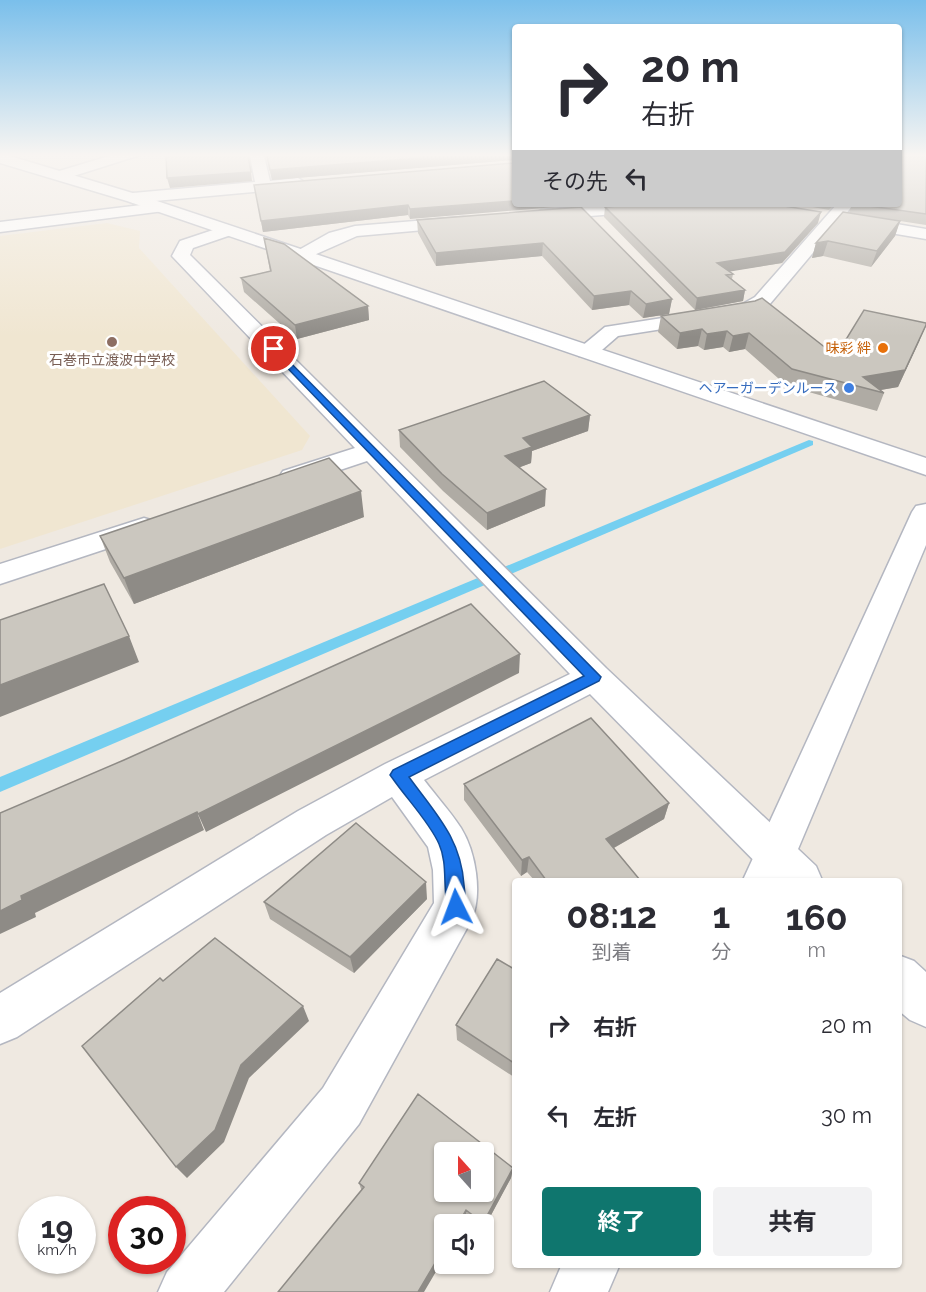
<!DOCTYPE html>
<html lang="ja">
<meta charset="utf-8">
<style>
:root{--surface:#fff;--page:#f2f2f3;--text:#2b2b33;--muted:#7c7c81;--accent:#0f766e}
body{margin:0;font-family:Raleway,"Noto Sans JP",sans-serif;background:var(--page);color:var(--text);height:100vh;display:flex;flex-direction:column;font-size:22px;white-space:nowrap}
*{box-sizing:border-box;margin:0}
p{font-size:20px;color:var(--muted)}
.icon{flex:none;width:33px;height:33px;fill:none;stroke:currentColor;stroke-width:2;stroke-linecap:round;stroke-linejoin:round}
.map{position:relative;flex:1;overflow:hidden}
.sheet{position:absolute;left:512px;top:878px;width:390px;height:390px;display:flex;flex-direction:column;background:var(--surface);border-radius:6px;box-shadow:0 2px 4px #0004}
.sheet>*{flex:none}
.banner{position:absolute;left:512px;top:24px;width:390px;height:183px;border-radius:6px;box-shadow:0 2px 4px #0004;background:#fff;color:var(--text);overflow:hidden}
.needle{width:39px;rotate:339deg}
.controls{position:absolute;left:434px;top:1142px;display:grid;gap:12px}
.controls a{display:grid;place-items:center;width:60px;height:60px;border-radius:6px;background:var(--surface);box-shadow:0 2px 4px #0004;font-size:30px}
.speed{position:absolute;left:18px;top:1196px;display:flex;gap:12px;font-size:30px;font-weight:700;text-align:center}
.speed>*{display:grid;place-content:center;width:78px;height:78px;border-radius:50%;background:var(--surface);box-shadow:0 2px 4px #0004;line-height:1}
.speed small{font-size:15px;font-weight:400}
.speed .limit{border:9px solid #d22;background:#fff;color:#111}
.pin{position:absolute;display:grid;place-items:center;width:51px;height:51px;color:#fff;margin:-26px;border:3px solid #fff;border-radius:50%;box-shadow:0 2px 6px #0007}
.me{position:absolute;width:66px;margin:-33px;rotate:357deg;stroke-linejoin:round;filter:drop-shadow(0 0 4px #0008)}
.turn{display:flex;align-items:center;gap:21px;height:126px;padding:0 30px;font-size:27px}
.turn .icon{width:78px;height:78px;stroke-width:2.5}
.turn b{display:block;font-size:42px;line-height:51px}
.then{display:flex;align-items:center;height:57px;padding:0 30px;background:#0003;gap:12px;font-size:22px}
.eta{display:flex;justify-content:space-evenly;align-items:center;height:102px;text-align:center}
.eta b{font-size:36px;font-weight:700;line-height:42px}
.cta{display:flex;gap:12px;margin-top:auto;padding:12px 30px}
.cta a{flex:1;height:69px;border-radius:6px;background:var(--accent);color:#fff;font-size:24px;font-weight:700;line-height:69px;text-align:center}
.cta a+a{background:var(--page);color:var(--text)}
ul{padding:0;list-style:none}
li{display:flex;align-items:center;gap:18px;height:90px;padding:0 30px}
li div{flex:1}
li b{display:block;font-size:22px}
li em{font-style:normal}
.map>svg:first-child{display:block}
</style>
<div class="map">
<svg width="926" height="1292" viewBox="0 0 926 1292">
<rect width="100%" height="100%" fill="#efe9e1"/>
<!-- education -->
<path fill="#f0e6d1" d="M 107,223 L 140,231 L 139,248 L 310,436 L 302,450 L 0,549 L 0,236 Z"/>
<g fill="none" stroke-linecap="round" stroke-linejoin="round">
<!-- stream -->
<path fill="#75cff0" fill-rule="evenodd" d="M 809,440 L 813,441 L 813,445 L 0,792 L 0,777 Z"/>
<defs>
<path id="minor" d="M 109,156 L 137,156 L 61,180 L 53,175 L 56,172 Z
M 250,156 L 264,156 L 270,181 L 298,178 L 306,183 L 298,188 L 133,203 L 125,198 L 133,193 L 255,182 Z
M 158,203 L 164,205 L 166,208 L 164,211 L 0,232 L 0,222 Z
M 616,204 L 684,204 L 676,209 L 541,220 L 533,215 L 541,210 Z
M 837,204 L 854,204 L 769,305 L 751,315 L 618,336 L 595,356 L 579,356 L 576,351 L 605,327 L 739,306 L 755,297 Z
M 463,217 L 469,218 L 471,222 L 469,226 L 357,236 L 305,259 L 293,259 L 290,255 L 329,233 L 355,226 Z
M 855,217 L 926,229 L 926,239 L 849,226 L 847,222 Z
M 225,226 L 234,231 L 231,235 L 193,248 L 190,255 L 606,668 L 816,866 L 822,880 L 773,880 L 590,694 L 424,780 C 436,796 450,811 461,828 C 476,852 483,895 471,921 L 359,1124 L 224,1292 L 158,1292 L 167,1272 L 323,1088 L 434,903 L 433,870 L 428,847 L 392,797 L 326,835 L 17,1037 L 0,1044 L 0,993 L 298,811 L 385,764 L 570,674 L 367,461 L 301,483 L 292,485 L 283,483 L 279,477 L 283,471 L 355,448 L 172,256 L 180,241 Z
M 144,518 L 154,521 L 158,527 L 154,533 L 0,584 L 0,564 Z
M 898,955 L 914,961 L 926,972 L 926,1027 L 910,1020 L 898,1010 Z"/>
<path id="tertiary" d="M 0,156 L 10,156 L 139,195 L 926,458 L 926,475 L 127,201 L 0,163 Z
M 926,504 L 926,545 L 785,880 L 743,880 L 912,512 L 916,506 Z
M 562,1264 L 620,1264 L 608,1292 L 550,1292 Z"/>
</defs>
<!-- minor casing -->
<use href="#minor" stroke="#b4b7c1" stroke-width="3"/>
<!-- tertiary casing -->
<use href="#tertiary" stroke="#b4b7c1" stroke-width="3"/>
<!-- minor -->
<use href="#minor" fill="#fff" fill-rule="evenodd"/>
<!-- tertiary -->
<use href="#tertiary" fill="#fff" fill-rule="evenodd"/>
</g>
<!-- wall -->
<path fill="#afaba4" d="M 266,156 L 514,156 L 514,160 L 272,180 Z
M 926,156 L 926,225 L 900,221 L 895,236 L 871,267 L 823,256 L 812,258 L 816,243 L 849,213 L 852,204 L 898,204 Z
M 514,163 L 410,219 L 408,215 L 263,232 L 254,185 Z
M 796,204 L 835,204 L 829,210 Z
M 581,207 L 672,299 L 669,314 L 643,318 L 629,305 L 592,310 L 542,256 L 436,266 L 418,233 L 417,220 Z
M 605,207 L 818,223 L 782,263 L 729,271 L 733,274 L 732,279 L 745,290 L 743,301 L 695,310 L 604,217 Z
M 264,238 L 368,306 L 369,320 L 297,339 L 244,292 L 241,278 L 270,271 Z
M 755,301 L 836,356 L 920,340 L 898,387 L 880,390 L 884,393 L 877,411 L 787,386 L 745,349 L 729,352 L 723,347 L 704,350 L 698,346 L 677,349 L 658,332 L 661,316 Z
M 590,415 L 588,431 L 532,451 L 531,463 L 520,467 L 545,506 L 487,530 L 443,491 L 400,447 L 399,430 Z
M 364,517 L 134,604 L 110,562 L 100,536 Z
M 464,784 L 669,803 L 664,819 L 614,848 L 640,880 L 534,880 L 527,872 L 521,876 L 464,800 Z
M 427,899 L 354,973 L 270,919 L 264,902 Z
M 514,969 L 514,1077 L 457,1040 L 456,1025 Z
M 513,1168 L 511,1178 L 483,1230 L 483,1224 L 472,1224 L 466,1219 L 361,1189 L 359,1183 Z"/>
<!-- shaded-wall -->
<path fill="#8e8b86" d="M 444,156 L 514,156 L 514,160 L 272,180 L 270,170 Z
M 251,172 L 252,181 L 170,188 L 167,178 Z
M 514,201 L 514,204 L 591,204 L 410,219 L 410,209 Z
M 408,205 L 408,215 L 263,232 L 261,221 Z
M 821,212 L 818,223 L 782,263 L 715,274 L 717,263 Z
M 900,221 L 895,236 L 871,267 L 877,251 Z
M 828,241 L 823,256 L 812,258 L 816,243 Z
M 543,243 L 542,256 L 436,266 L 436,253 Z
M 745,290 L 743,301 L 695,310 L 697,298 Z
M 631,291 L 629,305 L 592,310 L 594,296 Z
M 672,299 L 669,314 L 643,318 L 646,304 Z
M 368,306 L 369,320 L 297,339 L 295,325 Z
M 926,326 L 898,387 L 875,391 L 863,377 Z
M 702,329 L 698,346 L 677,349 L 680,333 Z
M 727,331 L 723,347 L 704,350 L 707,334 Z
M 749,333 L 745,349 L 729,352 L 733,336 Z
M 590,415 L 588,431 L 532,451 L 531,463 L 505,473 L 505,456 L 523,438 Z
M 546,489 L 545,506 L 487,530 L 487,513 Z
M 361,491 L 364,517 L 134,604 L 124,578 Z
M 129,636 L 139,662 L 0,717 L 0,685 Z
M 520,654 L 519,673 L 206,832 L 198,814 Z
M 669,803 L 664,819 L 603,854 L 606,839 Z
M 197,812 L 204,830 L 35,913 L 36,917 L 0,934 L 0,911 L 21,896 Z
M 529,857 L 527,872 L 521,876 L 522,860 Z
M 426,882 L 427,899 L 354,973 L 350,957 Z
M 303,1006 L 309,1021 L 249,1078 L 224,1142 L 187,1178 L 176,1167 L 241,1065 Z
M 513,1168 L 511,1178 L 483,1230 L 483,1223 Z
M 466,1210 L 466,1219 L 464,1224 L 458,1224 Z
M 444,1248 L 444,1258 L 424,1292 L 418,1292 Z"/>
<!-- building -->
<path fill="#cbc7bf" stroke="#8e8b86" stroke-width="1.5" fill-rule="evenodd" d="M 166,156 L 248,156 L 251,172 L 167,178 Z
M 267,156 L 444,156 L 270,170 Z
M 898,156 L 926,156 L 926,214 L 855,204 L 898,204 Z
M 514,163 L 514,201 L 410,209 L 408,205 L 261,221 L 254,185 Z
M 643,204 L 772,204 L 821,212 L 785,252 L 717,263 L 733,274 L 726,275 L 745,290 L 697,298 L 605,207 Z
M 581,207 L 672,299 L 646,304 L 631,291 L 594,296 L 543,243 L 436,253 L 417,220 Z
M 843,212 L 900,221 L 877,251 L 828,241 L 816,243 Z
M 264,238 L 284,244 L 368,306 L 295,325 L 241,278 L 271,271 Z
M 762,298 L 836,356 L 864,310 L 926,323 L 926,325 L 905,370 L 863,377 L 884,393 L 792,369 L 749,333 L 733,336 L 727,331 L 707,334 L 702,329 L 680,333 L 661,316 L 755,301 Z
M 544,381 L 590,415 L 523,438 L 532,447 L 505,456 L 546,489 L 487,513 L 442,474 L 399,430 Z
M 329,458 L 361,491 L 124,578 L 100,536 Z
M 104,584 L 129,636 L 0,685 L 0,620 Z
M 471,604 L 520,654 L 198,814 L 197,812 L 21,896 L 22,900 L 0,911 L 0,813 L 124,760 Z
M 591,718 L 669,803 L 606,839 L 640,880 L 546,880 L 529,857 L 522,860 L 464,784 Z
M 356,823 L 426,882 L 350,957 L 264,902 Z
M 215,938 L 303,1006 L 241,1065 L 215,1130 L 176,1167 L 82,1046 L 160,978 L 163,981 Z
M 497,959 L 514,969 L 514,1063 L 456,1025 Z
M 418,1094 L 513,1168 L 483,1223 L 466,1210 L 458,1224 L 444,1224 L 444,1248 L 418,1292 L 278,1292 L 364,1187 L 359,1183 ZM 444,1152 L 483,1152 L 483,1191 L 444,1191 Z"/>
<!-- sky -->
<linearGradient id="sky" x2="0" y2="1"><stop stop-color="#7abfeb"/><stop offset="0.46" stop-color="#f8f5f2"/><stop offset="1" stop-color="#f8f5f2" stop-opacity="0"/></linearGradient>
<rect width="926" height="337" fill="url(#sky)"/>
<!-- route -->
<path fill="#1a73e8" stroke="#114b97" stroke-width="1.5" d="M 274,346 L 601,677 L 599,681 L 409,777 C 435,813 461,838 464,885 C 465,895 467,904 463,913 L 456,916 L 450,913 C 441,892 449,866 439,844 C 430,823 407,799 393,779 L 390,775 L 393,770 L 584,676 L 271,351 L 269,349 Z"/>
<!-- markers -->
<circle fill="#8d6e63" stroke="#fff" stroke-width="2" cx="112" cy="342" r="6"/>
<circle fill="#e8710a" stroke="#fff" stroke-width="2" cx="883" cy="348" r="6"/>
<circle fill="#3f7fe0" stroke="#fff" stroke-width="2" cx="849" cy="388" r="6"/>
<g text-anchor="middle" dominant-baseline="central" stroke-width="6" stroke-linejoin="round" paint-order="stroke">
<!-- far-food labels -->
<g font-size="14" fill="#c56008" stroke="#fff" text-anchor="end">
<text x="871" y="348">味彩 絆</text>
</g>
<!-- far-education labels -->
<g font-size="14" fill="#785e54" stroke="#fff">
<text x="112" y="360">石巻市立渡波中学校</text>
</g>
<!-- far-shop labels -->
<g font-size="14" fill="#366cbe" stroke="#fff" text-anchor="end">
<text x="837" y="388">ヘアーガーデンルース</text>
</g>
</g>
</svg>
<div class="controls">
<a><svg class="needle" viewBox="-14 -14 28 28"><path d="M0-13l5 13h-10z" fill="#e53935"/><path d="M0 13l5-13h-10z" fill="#7c7c81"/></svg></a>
<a><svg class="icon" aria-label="sound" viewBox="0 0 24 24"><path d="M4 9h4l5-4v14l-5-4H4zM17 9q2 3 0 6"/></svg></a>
</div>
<div class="speed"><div>19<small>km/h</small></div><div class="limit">30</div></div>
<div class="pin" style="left:274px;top:349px;background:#d93025"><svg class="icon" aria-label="arrive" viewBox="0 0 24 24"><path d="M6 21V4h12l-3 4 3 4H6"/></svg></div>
<svg class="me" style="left:456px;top:907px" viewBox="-20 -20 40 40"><path d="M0-17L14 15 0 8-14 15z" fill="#1a73e8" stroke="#fff" stroke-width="4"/></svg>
<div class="banner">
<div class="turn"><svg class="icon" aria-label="right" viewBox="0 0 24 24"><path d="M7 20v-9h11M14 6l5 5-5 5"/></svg><div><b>20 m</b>右折</div></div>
<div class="then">その先<svg class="icon" aria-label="left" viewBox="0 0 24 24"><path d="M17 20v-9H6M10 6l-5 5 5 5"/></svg></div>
</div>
<section class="sheet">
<div class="eta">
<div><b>08:12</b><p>到着</p></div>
<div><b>1</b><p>分</p></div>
<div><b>160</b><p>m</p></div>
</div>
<ul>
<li><svg class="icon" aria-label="right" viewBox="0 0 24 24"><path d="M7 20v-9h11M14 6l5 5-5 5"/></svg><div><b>右折</b></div><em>20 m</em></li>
<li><svg class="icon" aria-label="left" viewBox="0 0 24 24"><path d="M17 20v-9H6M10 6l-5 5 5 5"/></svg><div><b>左折</b></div><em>30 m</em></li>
</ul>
<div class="cta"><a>終了</a><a>共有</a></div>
</section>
</div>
